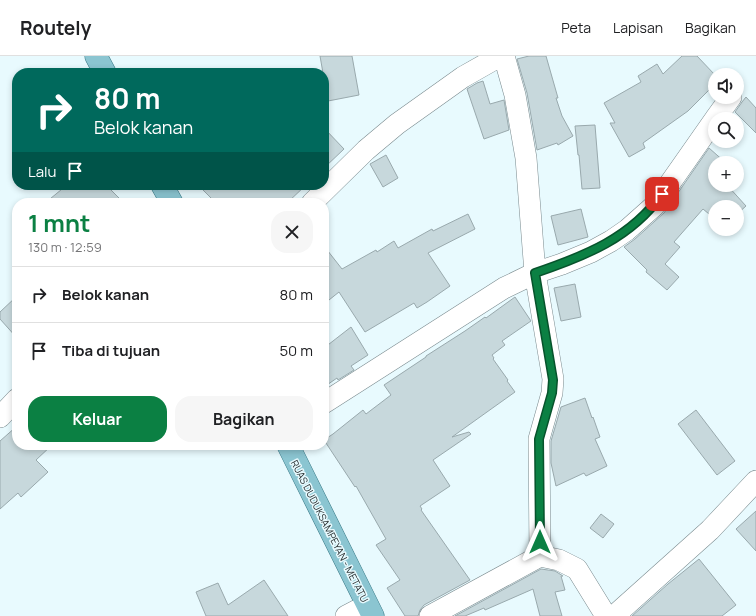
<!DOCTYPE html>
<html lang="id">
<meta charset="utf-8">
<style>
:root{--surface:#fff;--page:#f6f6f6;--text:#202124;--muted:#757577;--line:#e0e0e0;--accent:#0b8043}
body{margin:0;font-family:Manrope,sans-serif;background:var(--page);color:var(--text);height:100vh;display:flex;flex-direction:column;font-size:15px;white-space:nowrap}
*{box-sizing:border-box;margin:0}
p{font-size:13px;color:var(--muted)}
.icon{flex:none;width:22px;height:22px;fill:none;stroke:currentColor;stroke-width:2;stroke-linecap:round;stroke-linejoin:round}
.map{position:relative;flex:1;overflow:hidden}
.panel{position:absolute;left:12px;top:142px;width:317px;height:252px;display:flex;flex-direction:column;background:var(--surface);border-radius:16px;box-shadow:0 2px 6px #0003}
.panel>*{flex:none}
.banner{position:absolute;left:12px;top:12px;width:317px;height:122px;border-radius:16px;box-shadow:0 2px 6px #0003;background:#00695c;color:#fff;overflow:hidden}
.buttons{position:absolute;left:708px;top:12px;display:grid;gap:8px}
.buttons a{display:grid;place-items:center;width:36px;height:36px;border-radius:50%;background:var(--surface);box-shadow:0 2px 6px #0003;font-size:20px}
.pin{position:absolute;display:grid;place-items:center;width:34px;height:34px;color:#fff;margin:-17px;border-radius:8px;box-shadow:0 2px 6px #0006}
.me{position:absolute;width:44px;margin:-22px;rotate:0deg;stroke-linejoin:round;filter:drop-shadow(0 0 3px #0008)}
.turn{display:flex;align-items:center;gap:14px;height:84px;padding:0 16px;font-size:18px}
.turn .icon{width:52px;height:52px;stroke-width:2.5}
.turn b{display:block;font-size:28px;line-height:34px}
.then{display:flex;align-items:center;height:38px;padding:0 16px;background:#0003;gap:8px;font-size:15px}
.round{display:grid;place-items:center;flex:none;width:42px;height:42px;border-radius:16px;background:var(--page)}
.overview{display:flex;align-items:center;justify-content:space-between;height:68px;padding:0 16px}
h1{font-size:24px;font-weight:700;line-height:30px;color:var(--accent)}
.cta{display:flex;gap:8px;margin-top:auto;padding:8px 16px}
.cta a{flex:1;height:46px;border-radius:16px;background:var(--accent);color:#fff;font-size:16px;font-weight:700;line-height:46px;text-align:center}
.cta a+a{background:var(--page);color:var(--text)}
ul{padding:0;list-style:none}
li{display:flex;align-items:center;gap:12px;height:56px;padding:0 16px;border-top:1px solid var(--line)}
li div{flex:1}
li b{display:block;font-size:15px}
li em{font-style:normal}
header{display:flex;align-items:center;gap:24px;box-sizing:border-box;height:56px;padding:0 20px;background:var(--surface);border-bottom:1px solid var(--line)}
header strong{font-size:19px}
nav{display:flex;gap:22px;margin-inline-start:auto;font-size:14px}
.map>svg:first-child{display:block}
</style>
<header>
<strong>Routely</strong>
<nav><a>Peta</a><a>Lapisan</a><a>Bagikan</a></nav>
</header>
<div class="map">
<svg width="756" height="560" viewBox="0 0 756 560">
<rect width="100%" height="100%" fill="#e8fafe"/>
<!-- building -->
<path fill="#c7d8dc" stroke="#99a9ad" d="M 320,0 L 352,0 L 359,39 L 328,45 L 324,22 L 324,17 L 323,17 Z
M 529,0 L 546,0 L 558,42 L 556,42 L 562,60 L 573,80 L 558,89 L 557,87 L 537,94 L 527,37 L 517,3 Z
M 682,0 L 697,0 L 715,19 L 715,28 L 688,55 L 643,87 L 645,92 L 629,101 L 610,67 L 615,67 L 604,47 L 641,26 L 638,20 L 657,8 L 663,18 Z
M 483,25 L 490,48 L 504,44 L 509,74 L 484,83 L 467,33 L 477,27 Z
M 746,41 L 756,52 L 756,77 L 735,56 L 742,46 Z
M 595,69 L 600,132 L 582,133 L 579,99 L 578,99 L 575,70 Z
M 324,72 L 344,93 L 324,112 Z
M 709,92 L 726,107 L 715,107 L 715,129 L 727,129 L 746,150 L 737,158 L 737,151 L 715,151 L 715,163 L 703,153 L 674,186 L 680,191 L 665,208 L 679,221 L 667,234 L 646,216 L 647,214 L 624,191 L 635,183 L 664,157 Z
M 386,99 L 398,122 L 383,131 L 370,108 Z
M 67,129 L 106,129 L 124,147 L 45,147 Z
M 198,129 L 306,129 L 287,147 L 216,147 Z
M 581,153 L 588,181 L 558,189 L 551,160 Z
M 468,158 L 475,173 L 428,197 L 450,230 L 427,246 L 417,252 L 414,247 L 365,276 L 339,236 L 324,248 L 324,190 L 342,213 L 376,194 L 377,196 L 394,185 L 398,192 L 432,173 L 433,175 Z
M 575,228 L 581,261 L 561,265 L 554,232 Z
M 17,240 L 17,282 L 0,263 L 0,256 Z
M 515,241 L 531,265 L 502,285 L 505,289 L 492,299 L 494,302 L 493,303 L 508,324 L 507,325 L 515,336 L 452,381 L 469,376 L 471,378 L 433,404 L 450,430 L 420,450 L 422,453 L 421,454 L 470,524 L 424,549 L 420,554 L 418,560 L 405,560 L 387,532 L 400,524 L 376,489 L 386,483 L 356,430 L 355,431 L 324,384 L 333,378 L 363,354 L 366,358 L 391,339 L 384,329 L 426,301 L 426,300 L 465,275 L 485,261 L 486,262 Z
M 351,271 L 368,299 L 351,310 L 354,314 L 338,324 L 337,322 L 324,331 L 324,292 Z
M 585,342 L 592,362 L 593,361 L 600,381 L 595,383 L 607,410 L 586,420 L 584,417 L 556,430 L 551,407 L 551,385 L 561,351 Z
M 696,354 L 735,405 L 717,419 L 678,368 Z
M 17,370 L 17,389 L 52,389 L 36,404 L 48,416 L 21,441 L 18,437 L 0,453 L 0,385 Z
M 756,455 L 756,495 L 736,473 Z
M 601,458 L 614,468 L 603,482 L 590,472 Z
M 699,503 L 736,549 L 722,560 L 632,560 L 668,528 Z
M 541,513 L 555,515 L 563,520 L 561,520 L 565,534 L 555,536 L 562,560 L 540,560 L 533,533 L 485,554 L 484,552 L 465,560 L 455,560 Z
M 264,524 L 288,560 L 206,560 L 196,536 L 218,527 L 228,549 Z"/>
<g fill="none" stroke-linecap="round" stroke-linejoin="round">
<defs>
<path id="minor" d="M 715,63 L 731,41
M 312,147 L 366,94 L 397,68 L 463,21 L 500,0
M 324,347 L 504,232 L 535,217 L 562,208 L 591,196 L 611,185 L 627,174 L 654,150 L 715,63
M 0,361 L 17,343
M 540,500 L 559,504 L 577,513 L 606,560
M 346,560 L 367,549
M 430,560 L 540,500 L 539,383 L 552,337 L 553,323 L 535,217 L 526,102 L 515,39 L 504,0
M 614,560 L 710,474 L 756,425"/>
<path id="major" d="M 96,0 L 105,17
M 162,129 L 172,147
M 288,389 L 373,560"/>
</defs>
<!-- minor casing -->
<use href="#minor" stroke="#7a8a8e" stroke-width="22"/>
<!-- major casing -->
<use href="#major" stroke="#357683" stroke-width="23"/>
<!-- minor -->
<use href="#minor" stroke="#fff" stroke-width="21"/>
<!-- major -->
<use href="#major" stroke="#8bc5d1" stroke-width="22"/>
</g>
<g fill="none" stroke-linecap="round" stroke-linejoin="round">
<defs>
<path id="route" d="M 540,486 L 539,383 L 552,337 L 553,324 L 535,217 C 585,200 631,182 662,138"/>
</defs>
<!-- route casing -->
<use href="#route" stroke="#07532c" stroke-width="10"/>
<!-- route -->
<use href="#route" stroke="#0b8043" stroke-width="7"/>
</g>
<g text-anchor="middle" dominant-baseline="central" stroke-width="3" stroke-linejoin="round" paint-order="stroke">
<!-- street labels -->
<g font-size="10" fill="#232a2b" stroke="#e8fafe">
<text transform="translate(330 475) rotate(63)">RUAS DUDUKSAMPEYAN - METATU</text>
</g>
</g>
</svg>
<div class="buttons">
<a><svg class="icon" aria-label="sound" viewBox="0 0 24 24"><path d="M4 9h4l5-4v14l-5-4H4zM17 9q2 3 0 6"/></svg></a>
<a><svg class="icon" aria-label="search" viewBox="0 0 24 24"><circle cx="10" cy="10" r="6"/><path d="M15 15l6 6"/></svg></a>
<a>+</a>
<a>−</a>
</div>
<div class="pin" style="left:662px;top:138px;background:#d93025"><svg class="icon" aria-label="arrive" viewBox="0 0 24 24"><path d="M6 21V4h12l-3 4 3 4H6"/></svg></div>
<svg class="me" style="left:540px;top:486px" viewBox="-20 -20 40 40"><path d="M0-17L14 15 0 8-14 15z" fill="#0b8043" stroke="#fff" stroke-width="4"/></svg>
<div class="banner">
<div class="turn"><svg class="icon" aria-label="right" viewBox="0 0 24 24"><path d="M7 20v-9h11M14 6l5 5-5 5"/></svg><div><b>80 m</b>Belok kanan</div></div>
<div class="then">Lalu<svg class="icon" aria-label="arrive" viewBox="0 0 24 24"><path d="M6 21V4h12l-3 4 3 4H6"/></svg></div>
</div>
<section class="panel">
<div class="overview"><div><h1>1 mnt</h1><p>130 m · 12:59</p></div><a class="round"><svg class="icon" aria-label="close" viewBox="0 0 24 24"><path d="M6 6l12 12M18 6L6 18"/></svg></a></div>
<ul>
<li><svg class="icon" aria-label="right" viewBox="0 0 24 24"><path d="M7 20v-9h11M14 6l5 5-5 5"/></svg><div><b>Belok kanan</b></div><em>80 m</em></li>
<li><svg class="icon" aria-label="arrive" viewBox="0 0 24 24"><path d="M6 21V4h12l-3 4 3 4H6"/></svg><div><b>Tiba di tujuan</b></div><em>50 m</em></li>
</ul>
<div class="cta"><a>Keluar</a><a>Bagikan</a></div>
</section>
</div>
